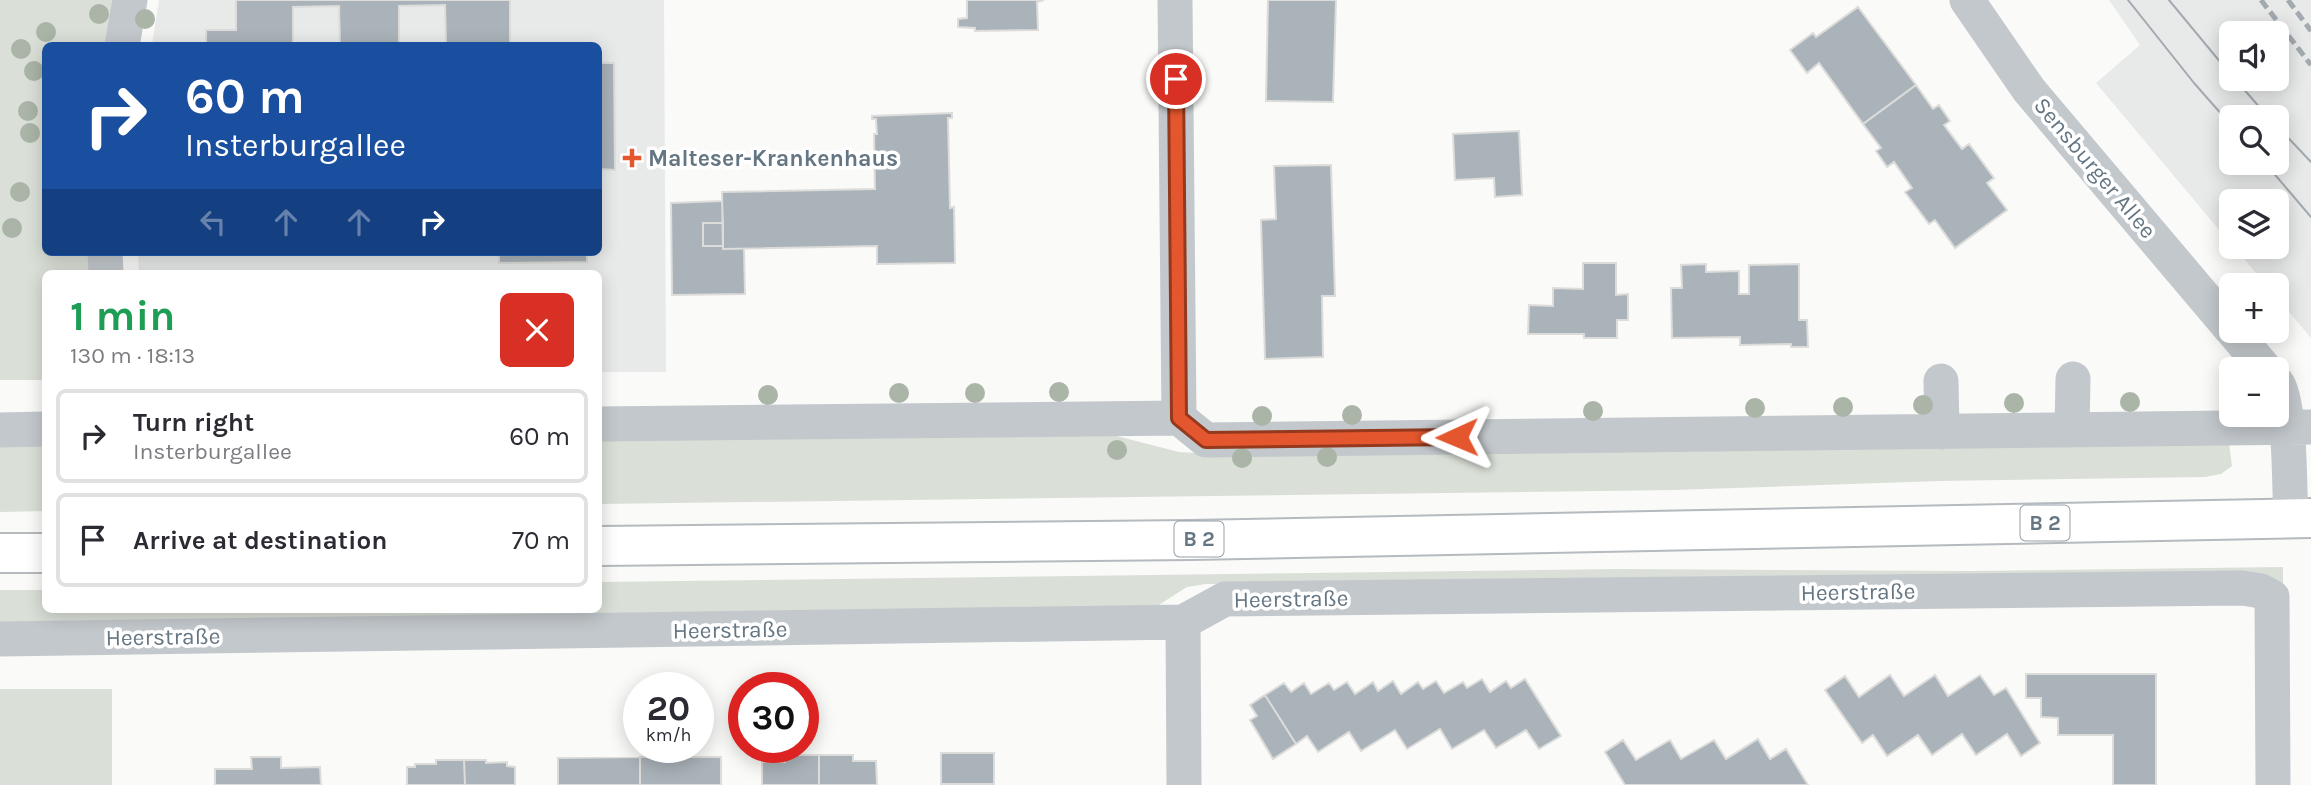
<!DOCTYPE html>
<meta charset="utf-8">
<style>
:root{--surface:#fff;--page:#f2f2f3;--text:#2b2b33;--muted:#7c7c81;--line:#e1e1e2}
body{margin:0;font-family:Karla,sans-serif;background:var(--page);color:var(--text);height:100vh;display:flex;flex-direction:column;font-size:26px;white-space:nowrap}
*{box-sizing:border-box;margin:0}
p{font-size:23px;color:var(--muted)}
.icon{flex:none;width:38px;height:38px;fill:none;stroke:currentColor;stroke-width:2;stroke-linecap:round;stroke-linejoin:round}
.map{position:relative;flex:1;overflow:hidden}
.side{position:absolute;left:42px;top:270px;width:560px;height:343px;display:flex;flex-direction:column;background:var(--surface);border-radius:10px;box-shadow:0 4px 18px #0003}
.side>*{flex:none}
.hud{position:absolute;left:42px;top:42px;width:560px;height:214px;border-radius:10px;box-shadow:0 4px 18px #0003;background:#1a4fa0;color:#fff;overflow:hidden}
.fabs{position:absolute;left:2219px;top:21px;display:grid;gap:14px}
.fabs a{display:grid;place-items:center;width:70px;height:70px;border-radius:10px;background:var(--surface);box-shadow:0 4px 18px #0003;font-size:35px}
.speed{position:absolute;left:623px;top:672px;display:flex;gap:14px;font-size:35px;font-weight:700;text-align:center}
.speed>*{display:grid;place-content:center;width:91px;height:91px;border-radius:50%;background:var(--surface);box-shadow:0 4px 18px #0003;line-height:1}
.speed small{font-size:18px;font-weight:400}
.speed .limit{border:10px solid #d22;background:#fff;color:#111}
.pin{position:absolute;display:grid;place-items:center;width:60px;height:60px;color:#fff;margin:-30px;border:4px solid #fff;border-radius:50%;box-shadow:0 2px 7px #0007}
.me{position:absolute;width:77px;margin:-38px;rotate:269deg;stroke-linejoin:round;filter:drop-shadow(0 0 5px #0008)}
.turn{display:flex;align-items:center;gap:24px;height:147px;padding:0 28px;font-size:32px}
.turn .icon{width:91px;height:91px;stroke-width:2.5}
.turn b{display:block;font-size:49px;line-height:60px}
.lanes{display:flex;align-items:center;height:66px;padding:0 28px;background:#0003;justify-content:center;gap:35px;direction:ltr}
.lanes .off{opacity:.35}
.round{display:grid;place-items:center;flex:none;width:74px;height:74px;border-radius:10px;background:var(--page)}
.overview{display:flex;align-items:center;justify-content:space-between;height:119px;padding:0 28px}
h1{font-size:42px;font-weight:700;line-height:52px;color:#1e9e55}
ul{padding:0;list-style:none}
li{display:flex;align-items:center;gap:21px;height:94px;margin:0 14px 10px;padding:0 14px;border:4px solid var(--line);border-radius:10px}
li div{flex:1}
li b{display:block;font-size:26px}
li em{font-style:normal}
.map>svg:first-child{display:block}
</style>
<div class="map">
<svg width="2311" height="785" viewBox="0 0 2311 785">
<rect width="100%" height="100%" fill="#fafaf8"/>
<!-- built -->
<path fill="#e8e9e9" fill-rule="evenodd" d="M 159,0 L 664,0 L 666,372 L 599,372 L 598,273 L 139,273 L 138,252 L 598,252 L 598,46 L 152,45 Z
M 2109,0 L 2311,0 L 2311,338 L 2277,298 L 2277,285 L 2266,285 L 2234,247 L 2277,247 L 2277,201 L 2231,201 L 2231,244 L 2096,83 L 2140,45 ZM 2231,33 L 2277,33 L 2277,79 L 2231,79 ZM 2231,117 L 2277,117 L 2277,163 L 2231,163 Z"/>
<!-- green -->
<path fill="#dadfd7" d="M 0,0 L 119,0 L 111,45 L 46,46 L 46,252 L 94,252 L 94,273 L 46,273 L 45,380 L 0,380 Z
M 1089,429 L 1179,452 L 1195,453 L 2229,443 L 2232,466 L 2221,474 L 2205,477 L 1939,481 L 1674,490 L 599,504 L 598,434 Z
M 45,440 L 45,511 L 0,512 L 0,441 Z
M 2283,567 L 2283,589 L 2244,579 L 1206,584 L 1187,587 L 1154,608 L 0,627 L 0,590 L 45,590 L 46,609 L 598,609 L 599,582 L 1618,569 L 1971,571 Z
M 0,689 L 112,689 L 112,785 L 0,785 Z"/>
<!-- building -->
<path fill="#aab3b9" stroke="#dcdcda" stroke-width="2" d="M 236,0 L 510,0 L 510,46 L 446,46 L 445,5 L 399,6 L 399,46 L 340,46 L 339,6 L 293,7 L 293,46 L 206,46 L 206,30 L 236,30 Z
M 967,0 L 1044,0 L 1037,2 L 1038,30 L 975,31 L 975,28 L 958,27 L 958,19 L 967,18 Z
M 1268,0 L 1336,0 L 1333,102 L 1266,101 Z
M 1858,7 L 1916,85 L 1863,124 L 1819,63 L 1807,73 L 1790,50 L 1813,33 L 1816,37 Z
M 598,63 L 614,63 L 615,170 L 598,169 Z
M 1916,85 L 1933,109 L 1939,105 L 1950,121 L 1944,125 L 1962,149 L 1969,144 L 1994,178 L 1987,183 L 2007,210 L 1955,248 L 1935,220 L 1929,224 L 1905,192 L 1912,188 L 1894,162 L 1887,167 L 1876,151 L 1881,148 L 1863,124 Z
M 952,113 L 952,118 L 948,118 L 950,208 L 954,207 L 955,263 L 877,264 L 877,246 L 723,249 L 722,192 L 875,189 L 874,134 L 877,134 L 876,119 L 872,119 L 872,116 Z
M 1519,131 L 1522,195 L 1495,197 L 1494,178 L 1455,180 L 1453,134 Z
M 1331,165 L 1335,296 L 1322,296 L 1323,357 L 1265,359 L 1261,220 L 1276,219 L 1274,166 Z
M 722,201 L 723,223 L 703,223 L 703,246 L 723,246 L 723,249 L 744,249 L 745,294 L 672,295 L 671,203 Z
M 703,223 L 723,223 L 723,246 L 703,246 Z
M 499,252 L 587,252 L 587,262 L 499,263 Z
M 1583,263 L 1616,263 L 1616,295 L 1628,294 L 1628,320 L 1617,320 L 1617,338 L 1584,338 L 1584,334 L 1528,334 L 1529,305 L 1553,306 L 1553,288 L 1583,289 Z
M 1706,264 L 1706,272 L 1739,271 L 1739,294 L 1749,294 L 1749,265 L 1799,264 L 1799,320 L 1807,320 L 1808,347 L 1791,347 L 1791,344 L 1740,345 L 1740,337 L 1672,338 L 1671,288 L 1682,288 L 1681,265 Z
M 2026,674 L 2156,674 L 2156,785 L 2113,785 L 2113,735 L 2058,735 L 2058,718 L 2041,717 L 2041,698 L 2026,698 Z
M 1890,675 L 1904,696 L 1935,675 L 1948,696 L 1980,675 L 1994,695 L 2006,688 L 2040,743 L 2021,756 L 2007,734 L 1976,755 L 1962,734 L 1932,755 L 1918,735 L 1887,756 L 1873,735 L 1862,743 L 1825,690 L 1845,676 L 1859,697 Z
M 1482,679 L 1490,692 L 1506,681 L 1511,688 L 1525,679 L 1561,736 L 1539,749 L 1526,730 L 1496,748 L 1484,730 L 1452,749 L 1440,729 L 1407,749 L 1395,730 L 1361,751 L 1349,732 L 1318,752 L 1307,736 L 1296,744 L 1265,695 L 1284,683 L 1291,692 L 1304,683 L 1311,694 L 1329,683 L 1334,690 L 1347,682 L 1355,694 L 1373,682 L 1378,691 L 1393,681 L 1401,694 L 1418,682 L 1423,689 L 1436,681 L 1444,693 L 1463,682 L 1467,688 Z
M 1265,695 L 1296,744 L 1273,759 L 1250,720 L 1257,716 L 1250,705 Z
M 1758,739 L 1770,759 L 1786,749 L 1808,785 L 1625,785 L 1605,752 L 1623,740 L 1636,760 L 1670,740 L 1681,759 L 1714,740 L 1726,759 Z
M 941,753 L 994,753 L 994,784 L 941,784 Z
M 785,755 L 819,755 L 819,785 L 762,785 L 762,762 L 785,762 Z
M 819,755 L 853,755 L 853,761 L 876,761 L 877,785 L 819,785 Z
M 251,757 L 281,757 L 281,768 L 320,767 L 321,785 L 215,785 L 215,769 L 252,769 Z
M 640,757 L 721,757 L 721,785 L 640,785 Z
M 640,757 L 640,785 L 558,785 L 558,758 Z
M 436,760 L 464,760 L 465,785 L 407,785 L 407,767 L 415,767 L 415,764 L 436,764 Z
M 464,760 L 486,760 L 486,763 L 507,762 L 507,766 L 515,767 L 515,785 L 465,785 Z"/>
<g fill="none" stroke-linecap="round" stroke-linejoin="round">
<defs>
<path id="major" d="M 598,546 L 1191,540 L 2311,518
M 0,553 L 46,553"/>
</defs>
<!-- major casing -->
<use href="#major" stroke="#b5babe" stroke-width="42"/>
<!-- minor -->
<path stroke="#c3c8cc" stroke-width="35" d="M 1175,0 L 1179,418
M 1967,0 L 2029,90 L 2231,329
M 122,46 L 130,0
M 105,252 L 106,273
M 2233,331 L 2265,369
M 1941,381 L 1942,432
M 2277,383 C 2291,400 2289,492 2291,518
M 598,424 L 1179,418 L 1206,440 L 2311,427
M 0,430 L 46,429
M 2072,430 L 2073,379
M 1183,622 L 1184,785
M 0,639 L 1183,622 L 1225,599 L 2242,588 L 2261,591 L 2272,597 L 2273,785"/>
<!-- major -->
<use href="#major" stroke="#fff" stroke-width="38"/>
<!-- tram -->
<path stroke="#a2aab0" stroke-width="2" d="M 2128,0 L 2194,83 L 2231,125
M 2169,0 L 2231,75
M 2235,79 L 2268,117
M 2277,126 L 2311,162
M 2265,163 L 2311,217"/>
<!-- rail -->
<path stroke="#a2aab0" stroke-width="5" stroke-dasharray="10 5" stroke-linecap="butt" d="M 2261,0 L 2311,65
M 2288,0 L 2311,31"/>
</g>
<!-- trees -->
<g fill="#aab4a7">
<circle cx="99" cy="14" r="10"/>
<circle cx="145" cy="19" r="10"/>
<circle cx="46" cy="32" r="10"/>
<circle cx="21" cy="49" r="10"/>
<circle cx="34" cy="71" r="10"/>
<circle cx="28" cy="111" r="10"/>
<circle cx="30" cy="133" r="10"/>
<circle cx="20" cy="192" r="10"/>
<circle cx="12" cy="228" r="10"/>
<circle cx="1059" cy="392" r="10"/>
<circle cx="899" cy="393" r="10"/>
<circle cx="975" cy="393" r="10"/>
<circle cx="768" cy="395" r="10"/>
<circle cx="2130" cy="402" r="10"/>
<circle cx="2014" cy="403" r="10"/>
<circle cx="1923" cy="405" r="10"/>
<circle cx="1843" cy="407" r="10"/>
<circle cx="1755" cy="408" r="10"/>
<circle cx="1593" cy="411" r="10"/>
<circle cx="1352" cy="415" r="10"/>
<circle cx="1262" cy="416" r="10"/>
<circle cx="1117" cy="450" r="10"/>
<circle cx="1327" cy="457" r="10"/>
<circle cx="1242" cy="458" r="10"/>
</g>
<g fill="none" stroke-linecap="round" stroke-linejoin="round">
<defs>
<path id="route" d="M 1176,79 L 1179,418 L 1206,440 L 1457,437"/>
</defs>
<!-- route casing -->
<use href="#route" stroke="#94391e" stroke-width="18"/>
<!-- route -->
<use href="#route" stroke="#e4572e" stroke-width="12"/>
</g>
<!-- markers -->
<path fill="#e4572e" stroke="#fff" stroke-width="2.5" d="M628.5 147.5h7v7h7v7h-7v7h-7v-7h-7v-7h7z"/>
<g text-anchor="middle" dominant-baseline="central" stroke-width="7" stroke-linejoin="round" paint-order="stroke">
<!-- shield labels -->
<g fill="#fff" stroke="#939fa8" stroke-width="2">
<rect x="2020.5" y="505.5" width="49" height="35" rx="5"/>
<rect x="1174.5" y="521.5" width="49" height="35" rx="5"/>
</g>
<g font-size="21" font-weight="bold" fill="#657683">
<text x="2045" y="523">B 2</text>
<text x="1199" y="539">B 2</text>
</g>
<!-- poi labels -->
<g font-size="23" font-weight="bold" fill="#657683" stroke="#fff" text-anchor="start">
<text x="648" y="158">Malteser-Krankenhaus</text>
</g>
<!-- street labels -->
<g font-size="23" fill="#657683" stroke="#fff">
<text transform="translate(2095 168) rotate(50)">Sensburger Allee</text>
<text transform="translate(1858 592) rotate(-1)">Heerstraße</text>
<text transform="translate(1291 599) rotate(-1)">Heerstraße</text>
<text transform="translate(730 630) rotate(-1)">Heerstraße</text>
<text transform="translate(163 637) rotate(-1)">Heerstraße</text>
</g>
</g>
</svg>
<div class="fabs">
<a><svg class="icon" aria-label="sound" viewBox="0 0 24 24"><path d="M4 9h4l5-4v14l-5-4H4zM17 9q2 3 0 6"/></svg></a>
<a><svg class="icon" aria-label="search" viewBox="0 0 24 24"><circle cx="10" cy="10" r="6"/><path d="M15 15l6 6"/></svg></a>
<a><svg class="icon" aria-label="layers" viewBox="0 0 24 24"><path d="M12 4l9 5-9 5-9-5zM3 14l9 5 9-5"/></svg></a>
<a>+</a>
<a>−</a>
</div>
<div class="speed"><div>20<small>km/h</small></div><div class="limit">30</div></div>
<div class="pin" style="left:1176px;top:79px;background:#d93025"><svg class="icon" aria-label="arrive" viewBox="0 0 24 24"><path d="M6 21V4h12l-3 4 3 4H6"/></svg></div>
<svg class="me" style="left:1457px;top:437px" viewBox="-20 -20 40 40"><path d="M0-17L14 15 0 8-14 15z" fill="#e4572e" stroke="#fff" stroke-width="4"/></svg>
<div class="hud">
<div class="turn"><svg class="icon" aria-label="right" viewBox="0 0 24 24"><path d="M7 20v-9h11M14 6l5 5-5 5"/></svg><div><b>60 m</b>Insterburgallee</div></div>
<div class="lanes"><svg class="icon off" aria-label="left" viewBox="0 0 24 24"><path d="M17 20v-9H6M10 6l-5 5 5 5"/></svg><svg class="icon off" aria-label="ahead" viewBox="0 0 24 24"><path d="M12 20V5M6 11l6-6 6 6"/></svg><svg class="icon off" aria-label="ahead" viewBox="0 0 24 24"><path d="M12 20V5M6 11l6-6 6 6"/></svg><svg class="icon" aria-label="right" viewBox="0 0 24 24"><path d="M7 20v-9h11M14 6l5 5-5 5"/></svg></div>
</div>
<section class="side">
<div class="overview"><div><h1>1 min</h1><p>130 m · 18:13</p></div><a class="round" style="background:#d93025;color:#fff"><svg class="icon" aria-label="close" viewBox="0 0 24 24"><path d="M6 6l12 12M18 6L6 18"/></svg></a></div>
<ul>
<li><svg class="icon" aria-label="right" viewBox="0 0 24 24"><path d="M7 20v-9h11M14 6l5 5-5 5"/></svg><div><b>Turn right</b><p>Insterburgallee</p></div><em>60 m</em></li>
<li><svg class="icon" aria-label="arrive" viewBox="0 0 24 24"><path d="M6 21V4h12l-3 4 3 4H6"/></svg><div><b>Arrive at destination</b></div><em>70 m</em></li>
</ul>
</section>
</div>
